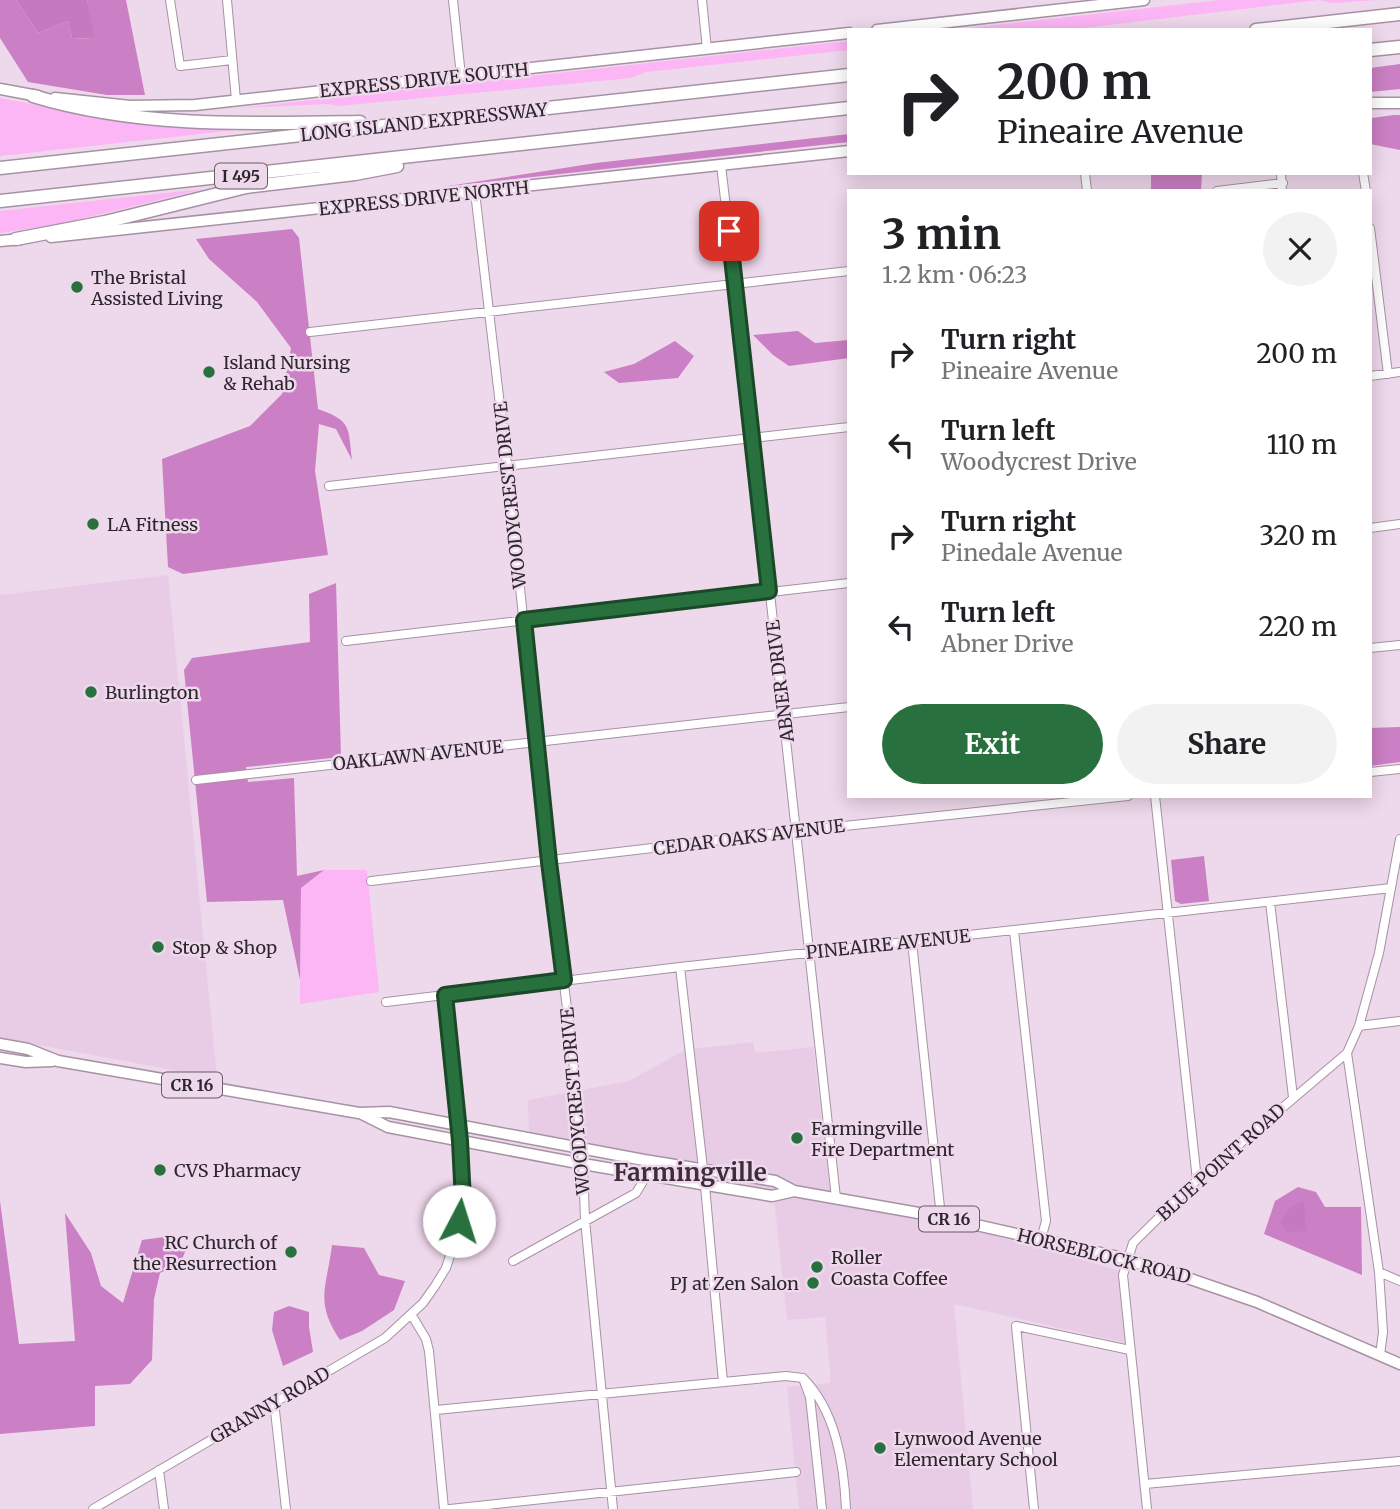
<!DOCTYPE html>
<meta charset="utf-8">
<style>
:root{--surface:#fff;--page:#f2f2f2;--text:#202124;--muted:#757577;--accent:#28703d}
body{margin:0;font-family:Merriweather,serif;background:var(--page);color:var(--text);height:100vh;display:flex;flex-direction:column;font-size:26px;white-space:nowrap}
*{box-sizing:border-box;margin:0}
p{font-size:23px;color:var(--muted)}
.icon{flex:none;width:38px;height:38px;fill:none;stroke:currentColor;stroke-width:2;stroke-linecap:round;stroke-linejoin:round}
.map{position:relative;flex:1;overflow:hidden}
.panel{position:absolute;left:847px;top:189px;width:525px;height:609px;display:flex;flex-direction:column;background:var(--surface);border-radius:0px;box-shadow:0 4px 18px #0003}
.panel>*{flex:none}
.banner{position:absolute;left:847px;top:28px;width:525px;height:147px;border-radius:0px;box-shadow:0 4px 18px #0003;background:#fff;color:var(--text);overflow:hidden}
.pin{position:absolute;display:grid;place-items:center;width:60px;height:60px;color:#fff;margin:-30px;border-radius:14px;box-shadow:0 4px 10px #0006}
.me{position:absolute;width:77px;margin:-38px;rotate:5deg;stroke-linejoin:round;filter:drop-shadow(0 0 5px #0008)}
.turn{display:flex;align-items:center;gap:24px;height:147px;padding:0 35px;font-size:32px}
.turn .icon{width:91px;height:91px;stroke-width:2.5}
.turn b{display:block;font-size:49px;line-height:60px}
.round{display:grid;place-items:center;flex:none;width:74px;height:74px;border-radius:37px;background:var(--page)}
.summary{display:flex;align-items:center;justify-content:space-between;height:119px;padding:0 35px}
h1{font-size:42px;font-weight:700;line-height:52px}
.cta{display:flex;gap:14px;margin-top:auto;padding:14px 35px}
.cta a{flex:1;height:80px;border-radius:42px;background:var(--accent);color:#fff;font-size:28px;font-weight:700;line-height:80px;text-align:center}
.cta a+a{background:var(--page);color:var(--text)}
ul{padding:0;list-style:none}
li{display:flex;align-items:center;gap:21px;height:91px;padding:0 35px}
li div{flex:1}
li b{display:block;font-size:26px}
li em{font-style:normal}
.map>svg:first-child{display:block}
</style>
<div class="map">
<svg width="1400" height="1509" viewBox="0 0 1400 1509">
<rect width="100%" height="100%" fill="#eed8eb"/>
<!-- built -->
<path fill="#e8cce5" d="M 168,575 L 217,1078 L 0,1038 L 0,595 Z
M 753,1042 L 755,1053 L 813,1047 L 830,1190 L 1121,1271 L 1126,1343 L 954,1304 L 973,1509 L 799,1509 L 787,1387 L 830,1383 L 830,1373 L 825,1317 L 787,1320 L 774,1198 L 529,1137 L 528,1100 L 629,1081 L 685,1050 Z"/>
<!-- green -->
<path fill="#fcb5f5" d="M 1220,0 L 1376,0 L 1332,3 L 1319,0 L 1067,30 L 950,30 Z
M 849,41 L 849,50 L 646,72 L 631,78 L 339,106 L 328,104 L 240,108 Z
M 0,98 L 72,112 L 236,130 L 0,156 Z
M 203,189 L 64,223 L 0,233 L 0,211 Z
M 324,870 L 367,870 L 379,992 L 300,1004 L 301,888 Z"/>
<!-- forest -->
<path fill="#cb7fc4" d="M 0,0 L 16,0 L 38,33 L 68,21 L 72,38 L 94,39 L 87,0 L 126,0 L 145,95 L 107,95 L 28,82 L 0,38 Z
M 1400,64 L 1400,89 L 1370,92 L 1370,68 Z
M 1394,115 L 1400,115 L 1400,150 L 1370,144 L 1372,118 Z
M 849,134 L 849,142 L 442,187 L 596,163 Z
M 1151,173 L 1202,173 L 1201,191 L 1151,191 Z
M 292,229 L 299,238 L 318,409 C 352,421 348,427 352,460 L 336,429 L 319,424 L 315,471 L 328,555 L 183,574 L 168,567 L 162,459 L 250,426 L 282,394 L 291,348 L 257,302 L 209,259 L 196,239 Z
M 798,331 L 815,343 L 849,340 L 849,358 L 789,366 L 773,355 L 753,335 Z
M 675,341 L 694,356 L 678,378 L 619,383 L 604,372 L 634,364 Z
M 336,583 L 341,757 L 246,767 L 248,782 L 294,778 L 297,876 L 324,870 L 301,888 L 300,980 L 283,900 L 207,902 L 184,670 L 192,658 L 310,642 L 309,594 Z
M 1400,727 L 1400,762 L 1370,766 L 1370,728 Z
M 1204,856 L 1209,901 L 1181,904 L 1175,901 L 1171,860 Z
M 1298,1187 L 1316,1192 L 1325,1207 L 1361,1207 L 1362,1275 L 1264,1234 L 1275,1201 Z
M 0,1201 L 19,1344 L 75,1341 L 65,1213 L 91,1253 L 101,1286 L 123,1303 L 142,1240 L 164,1237 L 187,1247 L 181,1262 L 160,1273 L 154,1299 L 152,1360 L 130,1384 L 95,1386 L 95,1426 L 0,1434 Z
M 332,1245 L 364,1248 L 379,1275 L 405,1281 L 394,1310 L 362,1331 L 340,1340 C 314,1301 327,1287 332,1245 Z
M 289,1306 L 309,1312 L 309,1327 L 313,1352 L 283,1366 L 272,1330 L 274,1312 Z"/>
<!-- water -->
<path fill="#c57abf" d="M 16,0 L 87,0 L 95,39 L 72,38 L 68,21 L 38,33 Z
M 1304,1202 L 1306,1231 L 1287,1232 L 1281,1224 C 1282,1213 1292,1204 1304,1202 Z"/>
<g fill="none" stroke-linecap="round" stroke-linejoin="round">
<defs>
<path id="minor" d="M 170,0 L 180,66 L 232,60
M 227,0 L 236,100
M 453,0 L 461,76
M 702,0 L 707,49
M 721,165 L 753,438 L 836,1198
M 1085,173 L 1087,191
M 1281,173 L 1282,191
M 1363,173 L 1366,191
M 1217,191 L 1283,183
M 475,192 L 507,465 L 549,862 L 572,1049 L 583,1164 L 585,1220 L 613,1509
M 1370,228 L 1388,374
M 310,332 L 849,271
M 1370,376 L 1400,372
M 329,486 L 849,427
M 1370,528 L 1400,524
M 346,641 L 849,583
M 1370,648 L 1400,645
M 1370,772 L 1400,769
M 196,780 L 849,707
M 1155,796 L 1197,1180
M 371,881 L 797,831 L 1128,796
M 1270,902 L 1293,1097
M 1014,931 L 1046,1221 L 1041,1239
M 912,942 L 941,1217
M 680,967 L 705,1186 L 723,1382
M 386,1002 L 680,967 L 1391,888
M 1359,1026 L 1400,1021
M 1347,1053 L 1379,1272 L 1383,1332 L 1380,1355
M 513,1261 L 636,1193 L 647,1175
M 1379,1272 L 1400,1281
M 411,1314 L 426,1339 L 429,1351 L 444,1509
M 804,1381 L 810,1397 L 822,1509
M 274,1402 L 286,1509
M 436,1410 L 786,1376 L 803,1378 C 836,1411 844,1464 846,1509
M 159,1470 L 164,1509
M 1145,1484 L 1400,1461
M 93,1509 L 385,1338 L 423,1303 L 435,1286 L 446,1268 L 455,1240 L 463,1201 L 460,1141 L 445,994
M 450,1509 L 796,1472
M 1034,1509 L 1016,1326 L 1130,1350
M 1147,1509 L 1123,1275 L 1133,1243 L 1197,1180 L 1347,1053 L 1359,1026 L 1379,953 L 1400,839"/>
<path id="major" d="M 877,30 L 1144,0
M 0,89 L 38,96
M 55,98 L 130,106 L 195,105 L 849,33
M 1370,103 L 1400,103
M 51,237 L 849,151
M 0,241 L 21,239
M 0,1044 L 28,1049 L 58,1061 L 359,1113 L 389,1112 L 644,1160 L 775,1181 L 794,1191 L 941,1217 L 1114,1256 L 1176,1274 L 1257,1302 L 1400,1364
M 0,1058 L 26,1062 L 52,1061
M 362,1114 L 388,1127 L 583,1164 L 772,1196 L 794,1191"/>
<path id="highway" d="M 1256,30 L 1400,14
M 1370,50 L 1400,47
M 33,96 C 139,128 251,124 360,122
M 0,168 L 849,75
M 0,201 L 849,108
M 16,239 L 105,222 L 246,187 L 355,174 L 397,166"/>
</defs>
<!-- minor casing -->
<use href="#minor" stroke="#a692a3" stroke-width="10"/>
<!-- major casing -->
<use href="#major" stroke="#a692a3" stroke-width="13"/>
<!-- highway casing -->
<use href="#highway" stroke="#a692a3" stroke-width="15"/>
<!-- minor -->
<use href="#minor" stroke="#fff" stroke-width="8"/>
<!-- major -->
<use href="#major" stroke="#fff" stroke-width="10"/>
<!-- highway -->
<use href="#highway" stroke="#fff" stroke-width="12"/>
</g>
<g fill="none" stroke-linecap="round" stroke-linejoin="round">
<defs>
<path id="route" d="M 459,1221 L 463,1201 L 460,1141 L 445,995 L 564,980 L 549,862 L 524,620 L 769,591 L 729,231"/>
</defs>
<!-- route casing -->
<use href="#route" stroke="#1a4928" stroke-width="18"/>
<!-- route -->
<use href="#route" stroke="#28703d" stroke-width="12"/>
</g>
<!-- markers -->
<g fill="#28703d" stroke="#eed8eb" stroke-width="2.5">
<circle cx="77" cy="287" r="7"/>
<circle cx="209" cy="372" r="7"/>
<circle cx="93" cy="524" r="7"/>
<circle cx="91" cy="692" r="7"/>
<circle cx="158" cy="947" r="7"/>
<circle cx="797" cy="1138" r="7"/>
<circle cx="160" cy="1170" r="7"/>
<circle cx="291" cy="1252" r="7"/>
<circle cx="817" cy="1267" r="7"/>
<circle cx="813" cy="1283" r="7"/>
<circle cx="880" cy="1448" r="7"/>
</g>
<g text-anchor="middle" dominant-baseline="central" stroke-width="5" stroke-linejoin="round" paint-order="stroke">
<!-- shield labels -->
<g fill="#eed8eb" stroke="#685b66" stroke-width="2">
<rect x="215" y="163.5" width="52" height="25" rx="5"/>
<rect x="162" y="1072.5" width="60" height="25" rx="5"/>
<rect x="919" y="1206.5" width="60" height="25" rx="5"/>
</g>
<g font-size="16" font-weight="bold" fill="#2e262d">
<text x="241" y="176">I 495</text>
<text x="192" y="1085">CR 16</text>
<text x="949" y="1219">CR 16</text>
</g>
<!-- street labels -->
<g font-size="18" fill="#2e262d" stroke="#eed8eb">
<text transform="translate(424 80) rotate(-6)">EXPRESS DRIVE SOUTH</text>
<text transform="translate(424 122) rotate(-6)">LONG ISLAND EXPRESSWAY</text>
<text transform="translate(424 198) rotate(-6)">EXPRESS DRIVE NORTH</text>
<text transform="translate(510 495) rotate(-96)">WOODYCREST DRIVE</text>
<text transform="translate(780 681) rotate(-97)">ABNER DRIVE</text>
<text transform="translate(418 755) rotate(-6)">OAKLAWN AVENUE</text>
<text transform="translate(749 837) rotate(-7)">CEDAR OAKS AVENUE</text>
<text transform="translate(888 944) rotate(-6)">PINEAIRE AVENUE</text>
<text transform="translate(575 1101) rotate(-95)">WOODYCREST DRIVE</text>
<text transform="translate(1221 1162) rotate(-42)">BLUE POINT ROAD</text>
<text transform="translate(1104 1256) rotate(14)">HORSEBLOCK ROAD</text>
<text transform="translate(270 1405) rotate(-30)">GRANNY ROAD</text>
</g>
<!-- poi labels -->
<g font-size="18" fill="#2e262d" stroke="#eed8eb" text-anchor="start">
<text x="91" y="277">The Bristal<tspan x="91" dy="21">Assisted Living</tspan></text>
<text x="223" y="362">Island Nursing<tspan x="223" dy="21">&amp; Rehab</tspan></text>
<text x="107" y="524">LA Fitness</text>
<text x="105" y="692">Burlington</text>
<text x="172" y="947">Stop &amp; Shop</text>
<text x="811" y="1128">Farmingville<tspan x="811" dy="21">Fire Department</tspan></text>
<text x="174" y="1170">CVS Pharmacy</text>
<text x="277" y="1242" text-anchor="end">RC Church of<tspan x="277" dy="21">the Resurrection</tspan></text>
<text x="831" y="1257">Roller<tspan x="831" dy="21">Coasta Coffee</tspan></text>
<text x="799" y="1283" text-anchor="end">PJ at Zen Salon</text>
<text x="894" y="1438">Lynwood Avenue<tspan x="894" dy="21">Elementary School</tspan></text>
</g>
<!-- district labels -->
<g font-size="24" font-weight="bold" fill="#3d2d3b" stroke="#eed8eb">
<text x="690" y="1172">Farmingville</text>
</g>
</g>
</svg>
<div class="pin" style="left:729px;top:231px;background:#d93025"><svg class="icon" aria-label="arrive" viewBox="0 0 24 24"><path d="M6 21V4h12l-3 4 3 4H6"/></svg></div>
<svg class="me" style="left:459px;top:1221px" viewBox="-20 -20 40 40"><circle r="19" fill="#fff"/><path d="M0-13L10 11 0 6-10 11z" fill="#28703d"/></svg>
<div class="banner">
<div class="turn"><svg class="icon" aria-label="right" viewBox="0 0 24 24"><path d="M7 20v-9h11M14 6l5 5-5 5"/></svg><div><b>200 m</b>Pineaire Avenue</div></div>
</div>
<section class="panel">
<div class="summary"><div><h1>3 min</h1><p>1.2 km · 06:23</p></div><a class="round"><svg class="icon" aria-label="close" viewBox="0 0 24 24"><path d="M6 6l12 12M18 6L6 18"/></svg></a></div>
<ul>
<li><svg class="icon" aria-label="right" viewBox="0 0 24 24"><path d="M7 20v-9h11M14 6l5 5-5 5"/></svg><div><b>Turn right</b><p>Pineaire Avenue</p></div><em>200 m</em></li>
<li><svg class="icon" aria-label="left" viewBox="0 0 24 24"><path d="M17 20v-9H6M10 6l-5 5 5 5"/></svg><div><b>Turn left</b><p>Woodycrest Drive</p></div><em>110 m</em></li>
<li><svg class="icon" aria-label="right" viewBox="0 0 24 24"><path d="M7 20v-9h11M14 6l5 5-5 5"/></svg><div><b>Turn right</b><p>Pinedale Avenue</p></div><em>320 m</em></li>
<li><svg class="icon" aria-label="left" viewBox="0 0 24 24"><path d="M17 20v-9H6M10 6l-5 5 5 5"/></svg><div><b>Turn left</b><p>Abner Drive</p></div><em>220 m</em></li>
</ul>
<div class="cta"><a>Exit</a><a>Share</a></div>
</section>
</div>
